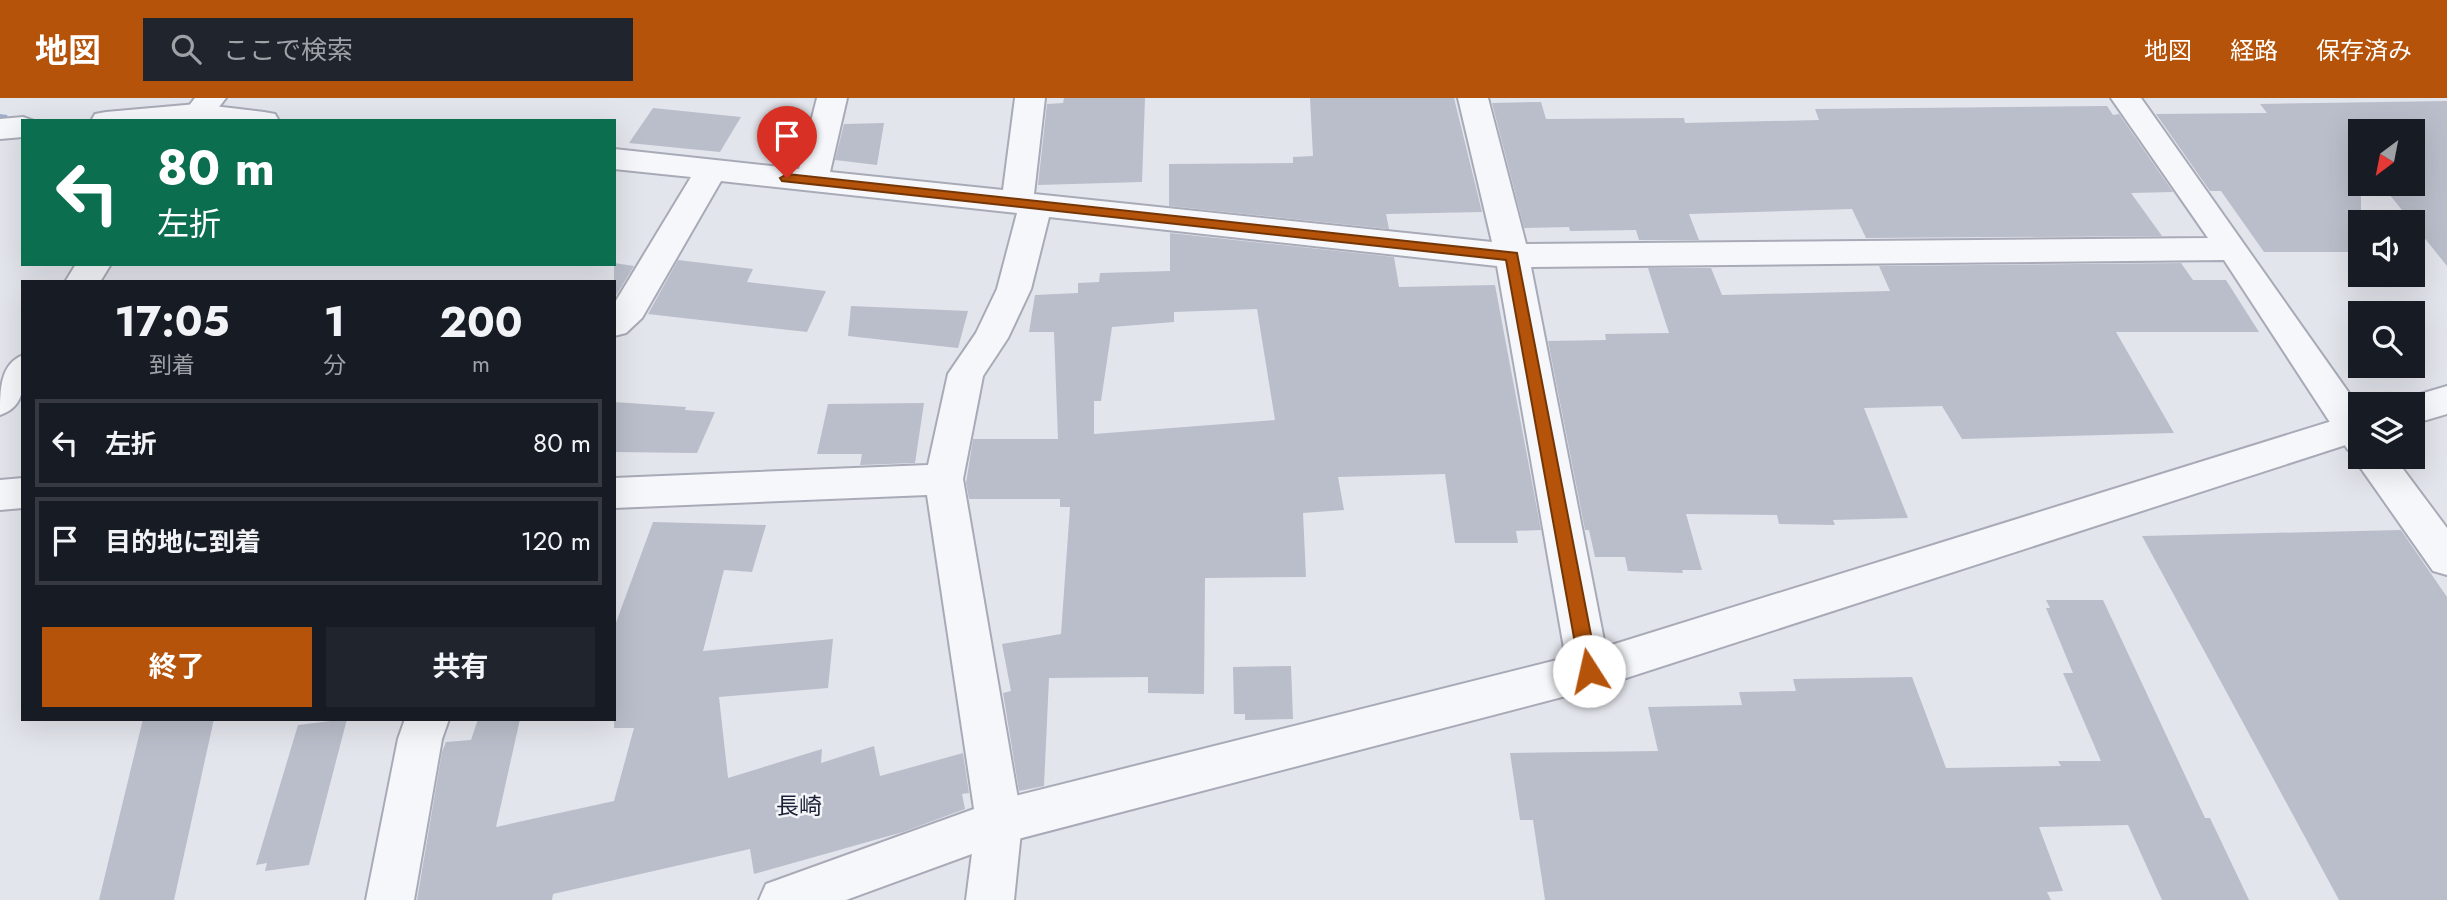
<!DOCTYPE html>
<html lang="ja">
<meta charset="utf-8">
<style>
:root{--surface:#171b24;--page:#20242c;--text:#f1f3f6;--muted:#9ea1a6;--line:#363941;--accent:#b45309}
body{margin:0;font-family:Jost,"Noto Sans JP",sans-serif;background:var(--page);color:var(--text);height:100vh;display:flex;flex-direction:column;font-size:26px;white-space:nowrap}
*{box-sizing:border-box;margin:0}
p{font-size:23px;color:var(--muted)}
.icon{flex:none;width:38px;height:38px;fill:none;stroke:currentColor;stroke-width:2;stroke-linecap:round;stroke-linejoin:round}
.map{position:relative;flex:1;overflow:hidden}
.drawer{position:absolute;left:21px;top:182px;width:595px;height:441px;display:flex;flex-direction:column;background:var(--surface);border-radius:0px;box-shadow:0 7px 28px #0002}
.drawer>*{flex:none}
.top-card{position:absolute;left:21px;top:21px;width:595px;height:147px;border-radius:0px;box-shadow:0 7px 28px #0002;background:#0b6e4f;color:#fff;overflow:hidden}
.needle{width:46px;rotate:212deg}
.controls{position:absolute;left:2348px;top:21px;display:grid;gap:14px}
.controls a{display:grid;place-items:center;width:77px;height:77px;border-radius:0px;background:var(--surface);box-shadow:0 7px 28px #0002;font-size:35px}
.pin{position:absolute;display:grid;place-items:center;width:60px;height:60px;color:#fff;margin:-72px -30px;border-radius:50% 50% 50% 0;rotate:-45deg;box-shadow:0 0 7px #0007}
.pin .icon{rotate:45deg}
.me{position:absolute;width:77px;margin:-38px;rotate:350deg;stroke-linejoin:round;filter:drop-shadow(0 0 5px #0008)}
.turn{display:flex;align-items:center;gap:24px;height:147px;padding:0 21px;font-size:32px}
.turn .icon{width:91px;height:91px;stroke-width:2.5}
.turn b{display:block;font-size:49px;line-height:60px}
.eta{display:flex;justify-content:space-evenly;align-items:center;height:119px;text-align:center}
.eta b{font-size:42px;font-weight:700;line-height:49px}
.action{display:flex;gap:14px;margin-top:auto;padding:14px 21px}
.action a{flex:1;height:80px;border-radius:0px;background:var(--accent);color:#fff;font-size:28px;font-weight:700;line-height:80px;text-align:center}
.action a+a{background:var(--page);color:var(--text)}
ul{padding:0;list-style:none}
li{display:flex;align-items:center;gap:21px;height:88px;margin:0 14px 10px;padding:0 7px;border:4px solid var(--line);border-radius:0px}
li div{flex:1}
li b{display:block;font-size:26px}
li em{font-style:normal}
header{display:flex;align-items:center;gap:42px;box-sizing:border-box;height:98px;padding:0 35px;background:var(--accent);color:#fff}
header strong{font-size:33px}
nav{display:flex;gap:38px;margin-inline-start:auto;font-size:24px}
.search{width:490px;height:63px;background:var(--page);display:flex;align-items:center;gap:18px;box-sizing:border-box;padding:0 24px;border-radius:0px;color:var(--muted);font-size:26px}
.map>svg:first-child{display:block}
</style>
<header>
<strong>地図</strong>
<div class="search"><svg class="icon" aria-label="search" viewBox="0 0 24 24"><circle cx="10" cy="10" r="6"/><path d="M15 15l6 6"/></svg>ここで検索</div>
<nav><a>地図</a><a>経路</a><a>保存済み</a></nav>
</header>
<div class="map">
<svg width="2447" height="802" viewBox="0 0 2447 802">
<rect width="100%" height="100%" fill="#e3e5ec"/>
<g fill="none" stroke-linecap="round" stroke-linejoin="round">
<!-- stream -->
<path fill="#9daecd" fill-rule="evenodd" d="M 0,16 L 7,17 L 8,19 L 0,23 Z"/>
</g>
<!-- building -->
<path fill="#babeca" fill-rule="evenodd" d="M 1064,0 L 1145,0 L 1142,84 L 1038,87 L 1047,6 L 1063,5 Z
M 1310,0 L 1454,0 L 1482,114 L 1386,116 L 1389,131 L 1169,108 L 1169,66 L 1293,65 L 1293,59 L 1313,58 Z
M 2447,3 L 2447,168 L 2381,86 L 2413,86 L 2413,33 L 2361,33 L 2361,154 L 2264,154 L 2221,93 L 2210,93 L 2156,16 L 2267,15 L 2260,6 Z
M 1541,4 L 1546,21 L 1684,20 L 1685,25 L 1819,22 L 1815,11 L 2107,8 L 2113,17 L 2119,16 L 2173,94 L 2131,95 L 2162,138 L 1866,140 L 1852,111 L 1689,116 L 1699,142 L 1639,142 L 1636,132 L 1570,133 L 1569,129 L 1524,130 L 1492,5 Z
M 653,10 L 741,19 L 720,54 L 629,45 Z
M 884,25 L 877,67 L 835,62 L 844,26 Z
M 1170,135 L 1394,159 L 1399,189 L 1495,187 L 1541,432 L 1516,433 L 1518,445 L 1455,445 L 1445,376 L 1338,379 L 1344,412 L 1303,415 L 1306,479 L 1205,480 L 1204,596 L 1148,595 L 1148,579 L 1049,580 L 1044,688 L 1019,693 L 1003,595 L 1011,593 L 1002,546 L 1061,536 L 1070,409 L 1060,409 L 1060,401 L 969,401 L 966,385 L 973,341 L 1058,341 L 1054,234 L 1029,234 L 1035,197 L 1078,195 L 1078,185 L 1099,184 L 1100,175 L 1170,173 ZM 1257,211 L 1275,322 L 1094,336 L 1094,303 L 1101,303 L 1112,229 L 1174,224 L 1174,214 Z
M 678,162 L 753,171 L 747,184 L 826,193 L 807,234 L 648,216 Z
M 614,165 L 634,168 L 614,201 Z
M 2181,165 L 2193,182 L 2226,182 L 2259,234 L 2116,234 L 2174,335 L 1962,341 L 1942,308 L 1864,310 L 1908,420 L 1833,422 L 1835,427 L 1779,426 L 1777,417 L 1686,416 L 1702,472 L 1682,472 L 1683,475 L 1628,473 L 1625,459 L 1595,459 L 1589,432 L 1585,432 L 1548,243 L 1606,242 L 1605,236 L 1669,235 L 1648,170 L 1711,170 L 1722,197 L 1890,193 L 1879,168 Z
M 851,208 L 968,213 L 958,250 L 848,238 Z
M 614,304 L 686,309 L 685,312 L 715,314 L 697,355 L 614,354 Z
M 924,305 L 915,365 L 860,367 L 862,356 L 817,356 L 828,306 Z
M 653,424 L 766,427 L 752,474 L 724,472 L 703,553 L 833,541 L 828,590 L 719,599 L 728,680 L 822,651 L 821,665 L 874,648 L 880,678 L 963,655 L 969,695 L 962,696 L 965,711 L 903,734 L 754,776 L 750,751 L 553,796 L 552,802 L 417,802 L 442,654 L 446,644 L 471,642 L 478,621 L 520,621 L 496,729 L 614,703 L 634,630 L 614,630 L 614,530 Z
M 2401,432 L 2447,499 L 2447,802 L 2339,802 L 2142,438 Z
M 2046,502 L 2103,502 L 2205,720 L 2210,720 L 2249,802 L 2162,802 L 2128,727 L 2039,729 L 2063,793 L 2047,794 L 2051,802 L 1545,802 L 1533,722 L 1520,722 L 1510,655 L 1658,653 L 1648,609 L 1742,607 L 1739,594 L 1796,593 L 1793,581 L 1912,579 L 1946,670 L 2061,668 L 2058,663 L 2101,663 L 2063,575 L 2073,575 L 2046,510 L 2050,510 Z
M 1291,568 L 1293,621 L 1245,622 L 1245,616 L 1234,616 L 1233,569 Z
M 143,621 L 214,621 L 174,802 L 99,802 Z
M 347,621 L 309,767 L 265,773 L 267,765 L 256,767 L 298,627 Z"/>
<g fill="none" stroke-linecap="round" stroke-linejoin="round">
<defs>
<path id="minor" d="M 817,0 L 847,0 L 830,74 L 1003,92 L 1015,0 L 1045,0 L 1034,96 L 1492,144 L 1458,0 L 1488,0 L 1526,146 L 2208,140 L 2111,0 L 2141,0 L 2361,312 L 2361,359 L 2394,359 L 2447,430 L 2447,477 L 2433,473 L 2360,369 L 2354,359 L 2356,355 L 2348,352 L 2224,162 L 1531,169 L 1610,573 L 1604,586 L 1589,592 L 1574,586 L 1568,573 L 1497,168 L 1049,119 L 1031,191 L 1008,240 L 983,278 L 963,381 L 1022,724 L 1014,802 L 966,802 L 976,724 L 927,397 L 614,410 L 614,380 L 928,367 L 948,276 L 976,235 L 997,191 L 1017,115 L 721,83 L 642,220 L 626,235 L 614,238 L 614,206 L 691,79 L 614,71 L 614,51 L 799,71 Z
M 197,6 L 264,14 L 275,16 L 279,23 L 91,23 L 95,16 L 106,14 Z
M 23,19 L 34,23 L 23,23 L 23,39 L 0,41 L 0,21 Z
M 23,380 L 23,410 L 0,412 L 0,382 Z
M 405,621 L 449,621 L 442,641 L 414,802 L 366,802 L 398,641 Z"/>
<path id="tertiary" d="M 195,0 L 226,0 L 208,23 L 177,23 Z
M 76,166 L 111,166 L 100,184 L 65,184 Z
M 23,257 C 23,282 28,308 0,317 C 0,292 0,266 23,257 Z
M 2447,288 L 2447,316 L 2413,326 L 2413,306 L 2398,306 L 2400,302 Z
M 2361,314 L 2361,342 L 1589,592 L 999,746 L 846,802 L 759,802 L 766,786 L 999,702 L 1589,554 Z"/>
</defs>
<!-- minor casing -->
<use href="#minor" stroke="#a8abb7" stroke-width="4"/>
<!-- tertiary casing -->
<use href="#tertiary" stroke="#a8abb7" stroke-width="4"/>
<!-- minor -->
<use href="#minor" fill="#f6f7fa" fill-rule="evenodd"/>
<!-- tertiary -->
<use href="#tertiary" fill="#f6f7fa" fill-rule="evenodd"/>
</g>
<!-- route -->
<path fill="#b45309" stroke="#753606" stroke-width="2" d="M 787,76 L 1517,155 L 1598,573 L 1595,578 L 1583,578 L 1580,573 L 1506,162 L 782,83 L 780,80 Z"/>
<g text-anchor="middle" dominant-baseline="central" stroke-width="5" stroke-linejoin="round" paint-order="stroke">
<!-- quarter labels -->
<g font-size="23" fill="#1c2136" stroke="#f3f5f9">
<text x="799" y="708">長崎</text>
</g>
</g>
</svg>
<div class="controls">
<a><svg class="needle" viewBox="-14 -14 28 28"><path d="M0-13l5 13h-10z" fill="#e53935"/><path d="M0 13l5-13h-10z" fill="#9ea1a6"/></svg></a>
<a><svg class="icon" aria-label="sound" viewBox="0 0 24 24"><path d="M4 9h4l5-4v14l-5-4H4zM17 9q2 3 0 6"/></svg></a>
<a><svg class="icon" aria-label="search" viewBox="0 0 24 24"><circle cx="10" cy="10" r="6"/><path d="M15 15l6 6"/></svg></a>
<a><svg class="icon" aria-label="layers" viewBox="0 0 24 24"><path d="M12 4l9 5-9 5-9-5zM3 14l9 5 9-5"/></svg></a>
</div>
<div class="pin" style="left:787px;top:80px;background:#d93025"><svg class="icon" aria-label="arrive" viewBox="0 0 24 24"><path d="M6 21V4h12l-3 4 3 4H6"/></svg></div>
<svg class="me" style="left:1589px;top:573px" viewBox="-20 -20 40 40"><circle r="19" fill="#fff"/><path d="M0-13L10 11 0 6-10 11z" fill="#b45309"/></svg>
<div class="top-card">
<div class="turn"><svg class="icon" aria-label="left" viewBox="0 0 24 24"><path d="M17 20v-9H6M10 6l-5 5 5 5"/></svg><div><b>80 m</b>左折</div></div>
</div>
<section class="drawer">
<div class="eta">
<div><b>17:05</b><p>到着</p></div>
<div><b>1</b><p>分</p></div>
<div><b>200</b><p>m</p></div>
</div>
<ul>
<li><svg class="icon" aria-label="left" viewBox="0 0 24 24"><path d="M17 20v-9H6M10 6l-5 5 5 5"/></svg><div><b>左折</b></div><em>80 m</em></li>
<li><svg class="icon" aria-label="arrive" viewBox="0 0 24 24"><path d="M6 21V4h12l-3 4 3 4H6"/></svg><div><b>目的地に到着</b></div><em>120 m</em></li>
</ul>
<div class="action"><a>終了</a><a>共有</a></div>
</section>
</div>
